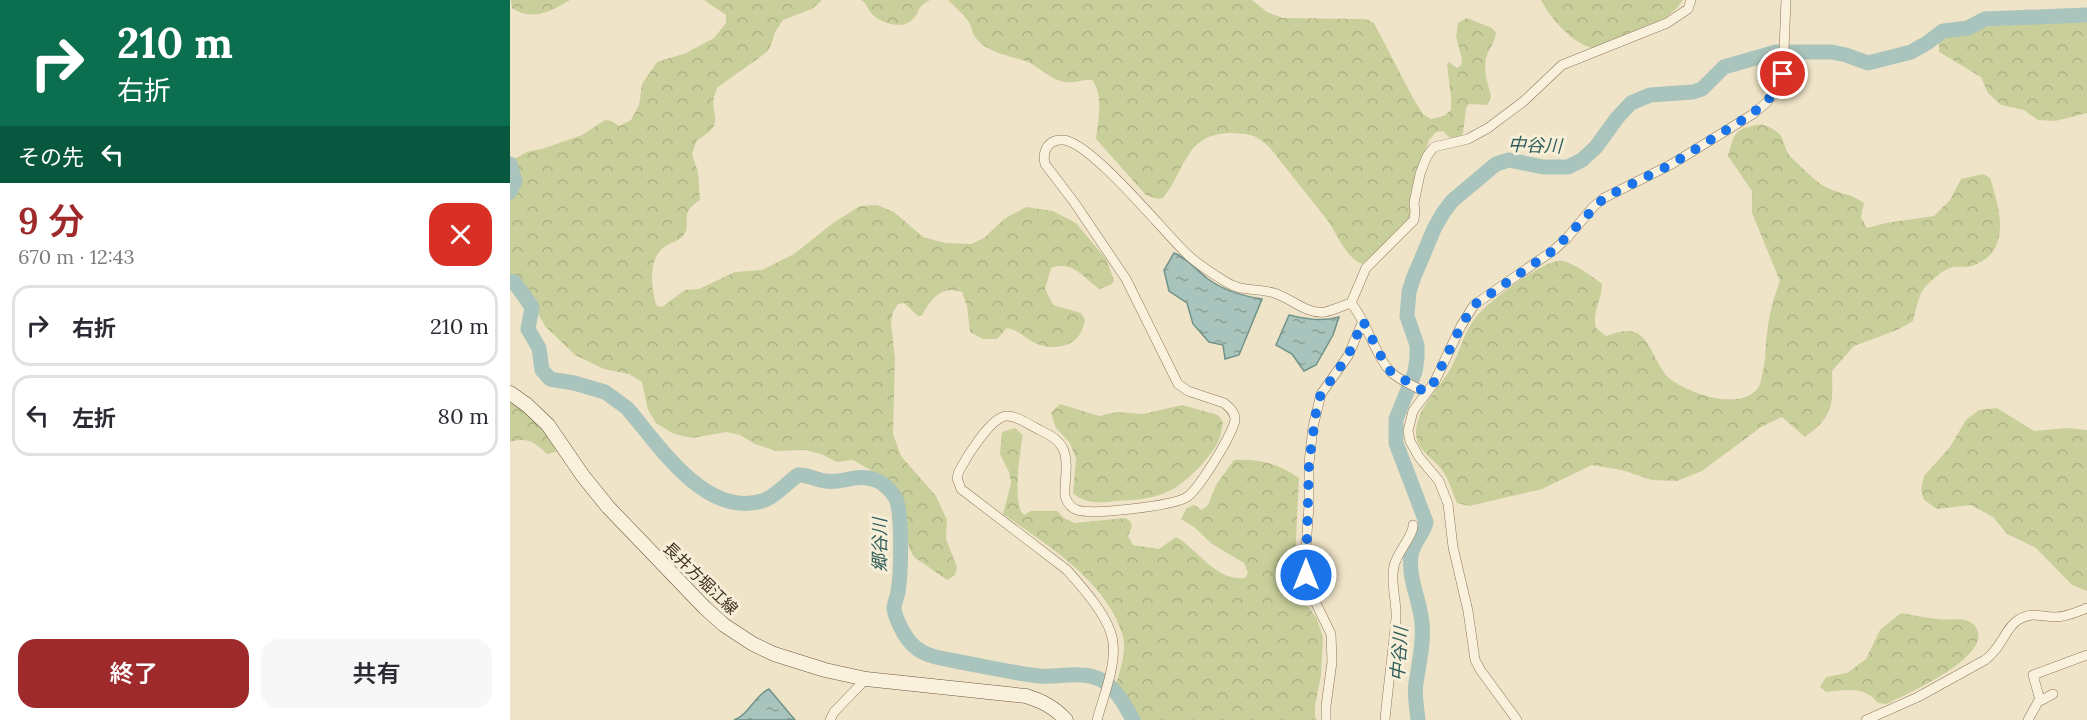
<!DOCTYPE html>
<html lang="ja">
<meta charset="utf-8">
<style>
:root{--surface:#fff;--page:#f7f7f7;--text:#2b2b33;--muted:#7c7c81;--line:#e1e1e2;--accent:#9e2a2b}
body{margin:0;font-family:Lora,"Noto Sans JP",serif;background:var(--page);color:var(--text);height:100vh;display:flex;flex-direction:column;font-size:22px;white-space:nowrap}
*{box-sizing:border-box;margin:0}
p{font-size:20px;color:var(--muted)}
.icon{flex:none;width:33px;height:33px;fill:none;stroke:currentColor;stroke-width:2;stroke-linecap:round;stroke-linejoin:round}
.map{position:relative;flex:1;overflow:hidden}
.sheet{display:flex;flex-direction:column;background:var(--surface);width:510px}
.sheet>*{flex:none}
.guide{background:#0b6e4f;color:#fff;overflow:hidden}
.pin{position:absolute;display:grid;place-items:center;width:51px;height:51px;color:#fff;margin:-26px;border:3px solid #fff;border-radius:50%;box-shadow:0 2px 6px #0007}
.me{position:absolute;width:66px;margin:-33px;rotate:0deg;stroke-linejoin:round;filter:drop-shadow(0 0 4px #0008)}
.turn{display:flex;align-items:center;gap:21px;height:126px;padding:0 18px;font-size:27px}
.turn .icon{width:78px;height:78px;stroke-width:2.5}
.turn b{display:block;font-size:42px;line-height:51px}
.then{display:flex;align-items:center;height:57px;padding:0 18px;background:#0003;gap:12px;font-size:22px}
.round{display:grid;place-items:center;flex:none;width:63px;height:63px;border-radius:18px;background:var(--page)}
.summary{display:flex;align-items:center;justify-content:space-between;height:102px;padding:0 18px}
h1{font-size:36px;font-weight:600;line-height:45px;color:var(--accent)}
.primary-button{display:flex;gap:12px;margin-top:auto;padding:12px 18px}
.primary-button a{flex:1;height:69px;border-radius:18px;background:var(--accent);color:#fff;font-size:24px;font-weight:600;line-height:69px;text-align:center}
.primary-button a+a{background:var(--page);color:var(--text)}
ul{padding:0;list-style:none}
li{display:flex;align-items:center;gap:18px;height:81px;margin:0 12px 9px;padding:0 6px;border:3px solid var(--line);border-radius:18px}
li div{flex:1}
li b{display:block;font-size:22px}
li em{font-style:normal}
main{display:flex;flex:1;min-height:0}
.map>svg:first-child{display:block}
</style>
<main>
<section class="sheet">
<div class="guide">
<div class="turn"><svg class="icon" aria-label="right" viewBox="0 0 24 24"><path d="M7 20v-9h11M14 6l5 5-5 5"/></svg><div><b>210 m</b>右折</div></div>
<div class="then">その先<svg class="icon" aria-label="left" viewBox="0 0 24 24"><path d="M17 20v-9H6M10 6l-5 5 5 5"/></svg></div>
</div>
<div class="summary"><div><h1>9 分</h1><p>670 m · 12:43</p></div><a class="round" style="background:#d93025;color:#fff"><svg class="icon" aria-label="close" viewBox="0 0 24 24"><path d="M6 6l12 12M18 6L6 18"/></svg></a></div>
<ul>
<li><svg class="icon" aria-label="right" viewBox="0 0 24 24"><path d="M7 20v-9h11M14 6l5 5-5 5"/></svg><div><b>右折</b></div><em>210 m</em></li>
<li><svg class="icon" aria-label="left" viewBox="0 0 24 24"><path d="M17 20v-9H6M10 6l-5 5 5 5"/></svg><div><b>左折</b></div><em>80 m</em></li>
</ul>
<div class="primary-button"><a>終了</a><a>共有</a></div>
</section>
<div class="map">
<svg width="1577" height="720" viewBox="0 0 1577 720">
<defs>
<pattern id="forest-crowns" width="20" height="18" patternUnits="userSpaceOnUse" patternTransform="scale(1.5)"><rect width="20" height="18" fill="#c9cf9b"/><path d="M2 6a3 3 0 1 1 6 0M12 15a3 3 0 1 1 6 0" fill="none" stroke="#aeb285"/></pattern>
<pattern id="water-ripples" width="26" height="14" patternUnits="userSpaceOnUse" patternTransform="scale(1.5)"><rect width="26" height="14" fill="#a9c4bc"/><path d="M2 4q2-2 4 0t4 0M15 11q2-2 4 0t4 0" fill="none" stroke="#8ba098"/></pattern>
</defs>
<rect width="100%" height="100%" fill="#f0e4c8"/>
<!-- forest -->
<path fill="url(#forest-crowns)" d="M 1,0 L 60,0 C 42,11 22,22 2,8 Z
M 194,0 L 312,0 L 302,9 L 273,20 L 265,32 L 261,45 L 257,52 L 208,87 C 193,113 222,121 187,140 L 182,154 L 188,172 L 190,200 C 166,215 184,223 173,236 C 169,241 159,243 153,248 C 138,260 141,290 147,306 L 152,307 L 175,290 L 189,289 L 225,272 L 252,270 L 284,254 L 323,223 L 350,206 L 367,205 L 384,212 L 413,237 L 435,243 L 461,244 L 474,238 L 494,219 L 516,207 L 543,211 L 566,223 L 596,259 L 604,280 L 602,284 L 590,289 C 572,278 564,260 541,268 L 535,289 L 543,305 L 571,313 L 575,320 C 574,325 572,330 570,334 C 559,351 533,350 518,339 C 510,334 507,330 497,328 L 487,339 L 473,339 L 460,332 L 457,306 L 452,292 C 431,286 423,297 412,315 L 408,316 L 394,303 L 388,304 L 383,312 L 381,322 L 385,359 L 383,434 L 391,456 L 426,496 L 437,520 L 436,539 L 447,567 L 445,575 L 437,580 L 404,557 L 399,548 L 394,505 L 390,494 L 359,469 L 343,460 L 327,462 L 311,454 L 295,450 L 266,451 L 245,444 L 230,435 L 216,432 L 182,438 L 164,434 L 146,423 L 138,410 L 132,382 L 119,374 L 94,369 L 65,355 L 35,326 L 27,312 L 0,290 L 0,164 L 6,158 L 17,152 L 32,149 L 72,135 L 95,120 L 102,121 L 109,126 L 121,120 L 129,105 L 132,84 L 147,62 L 176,53 L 204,38 L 216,23 L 216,15 Z
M 351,0 L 420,0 C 405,8 411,12 402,20 C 392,30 372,23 363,15 C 358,10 357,4 351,0 Z
M 438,0 L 742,0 L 757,12 L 773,18 L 856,19 L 864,23 L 903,98 L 913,114 L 921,119 L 934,116 L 941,110 L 941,98 L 937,65 L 939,62 L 947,68 L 951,65 L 952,59 L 946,37 L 948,23 L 957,18 L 982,28 L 986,33 C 985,41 981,46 977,55 C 972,69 978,83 981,97 L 977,105 L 959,104 L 956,108 L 953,134 L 946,139 L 939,137 L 933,131 L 926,132 L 919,140 L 907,173 L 900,217 L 888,233 L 852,264 C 835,257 828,235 818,221 C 799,197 779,172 760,148 C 747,135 741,134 723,133 C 674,133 677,169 653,198 L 647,199 L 636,195 L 586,139 C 588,121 594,94 582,80 C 572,79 565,84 555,82 C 541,80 531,68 518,62 C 502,56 476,53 465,37 C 462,33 462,28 460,24 C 454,14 446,8 438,0 Z
M 1031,0 L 1173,0 L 1166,9 L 1155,18 L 1082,48 C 1061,42 1041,19 1031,0 Z
M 1577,19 L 1577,113 L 1545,121 L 1528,120 L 1514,110 L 1491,105 L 1478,93 L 1471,77 L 1429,52 L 1429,41 L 1437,35 L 1458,34 L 1474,27 Z
M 1251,124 C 1283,135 1267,145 1284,160 C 1294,169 1307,184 1320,189 C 1335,195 1339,193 1354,203 L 1351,217 L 1357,228 L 1376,223 L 1424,216 L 1440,200 L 1451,179 L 1473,174 L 1480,178 C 1490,209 1503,253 1461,266 C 1455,268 1449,266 1443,267 C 1434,269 1422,280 1416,286 C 1408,294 1406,311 1403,321 L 1387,330 L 1344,346 L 1322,371 C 1323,405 1324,416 1295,437 L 1272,417 L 1251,427 L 1192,471 L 1167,481 L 1142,480 L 1112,470 L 1082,465 L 1032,489 L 959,506 L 947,503 C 942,492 939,479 932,470 C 923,458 906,450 906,433 C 906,408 931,387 942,366 C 951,349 954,331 966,317 C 977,303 1036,257 1053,261 C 1067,265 1080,275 1092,284 C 1092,301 1082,310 1086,328 L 1096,336 C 1105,333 1117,328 1127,333 C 1141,341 1147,367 1159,378 C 1177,393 1230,412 1248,388 C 1250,385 1251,380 1252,375 C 1256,362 1255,348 1257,334 C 1259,315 1263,299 1270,281 L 1242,213 L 1242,191 L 1218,156 C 1225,131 1225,129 1251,124 Z
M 0,402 C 17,412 44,432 46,452 L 37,454 C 24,442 18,437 0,442 Z
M 550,404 L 589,416 L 607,412 L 633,414 L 672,405 L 708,415 L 713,422 C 712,428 711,435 709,440 C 702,456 676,483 661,490 C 645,499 624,500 606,501 C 590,503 575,504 563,493 L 566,459 L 560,443 L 546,428 L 541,413 Z
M 1487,408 L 1524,431 L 1556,428 L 1577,430 L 1577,591 L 1562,585 L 1526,548 L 1497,534 L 1483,517 L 1461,505 L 1427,509 L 1414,500 L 1411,490 L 1414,476 L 1440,447 L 1456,420 L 1469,410 Z
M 505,428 L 513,435 C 510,452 502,504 514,515 L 521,511 L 547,511 L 554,518 L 565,523 L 615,518 L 620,521 L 622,526 L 618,536 L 623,545 L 649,549 L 666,537 C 689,550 705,581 735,578 L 738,573 L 734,563 L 702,544 L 684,527 L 671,519 L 676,509 L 684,505 L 692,510 L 698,505 L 706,485 L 724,460 C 748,458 769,464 789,478 L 784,580 L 795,603 L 806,617 L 813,637 L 811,675 L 805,706 L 805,717 L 807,720 L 621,720 L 604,691 C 608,676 617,654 613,637 C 599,583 536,544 493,514 L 501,483 L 499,472 L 490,454 L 492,432 Z
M 1391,613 C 1404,615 1416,618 1428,619 C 1439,621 1451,617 1460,622 C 1464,624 1467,628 1468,632 C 1474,661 1398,693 1377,704 L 1368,703 C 1355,686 1335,690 1316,692 L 1310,687 L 1316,677 L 1337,673 L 1356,659 L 1370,630 Z"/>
<!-- water -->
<path fill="url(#water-ripples)" stroke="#6f938a" stroke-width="1.5" d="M 664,253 C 679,259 686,270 698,279 C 714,291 732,296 752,299 L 729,355 L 715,359 L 713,345 L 699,342 L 683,324 L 677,303 L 659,291 L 654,270 Z
M 779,315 C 796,319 812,322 829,317 L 823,335 L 806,365 L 794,371 L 782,354 L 766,345 Z
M 259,689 L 285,720 L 224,720 C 240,714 244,696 259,689 Z"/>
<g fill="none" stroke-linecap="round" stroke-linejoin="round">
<!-- river -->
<path stroke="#a9c4bc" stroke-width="15" d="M 0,164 L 5,181 L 0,192
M 0,281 L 4,282 L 22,307 L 18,329 L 29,348 L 32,370 L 40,379 L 64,383 L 95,392 L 117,408 C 149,445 197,521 255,500 C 267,495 278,482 288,475 C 298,474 305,480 315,481 C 333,484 348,472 368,481 C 374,484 381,491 385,497 C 393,511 391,574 388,592 C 387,598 384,603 384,609 C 386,620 395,638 403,645 C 413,656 431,658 445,661 C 473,666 502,673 530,676 C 544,677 558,674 571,675 C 599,675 612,699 623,720
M 908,720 C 907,708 904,695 906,683 C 909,663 914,643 912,623 C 910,600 898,579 901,555 C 903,542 914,534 916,522 L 886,443 L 886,419 L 905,372 L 907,358 L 907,345 L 897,316 L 899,292 L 903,279 L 924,229 L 933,213 L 942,201 L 986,164 L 999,160 L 1033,167 L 1058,167 L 1072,160 L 1086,147 L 1107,118 L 1121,103 L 1140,95 L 1183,92 L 1192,89 L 1214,67 L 1266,52 L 1322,52 L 1336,55 L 1358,63 L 1401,52 L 1417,43 L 1433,31 L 1458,28 L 1475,19 L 1577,15"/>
<defs>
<path id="minor" d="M 841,303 L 856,268 L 904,220 L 905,211 L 904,203 L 910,174 L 917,156 L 924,147 L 958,139 L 978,128 L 1014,101 L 1052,65 L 1157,23 L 1178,9 L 1181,0
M 1530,700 L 1523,675 L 1577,655
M 320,720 L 324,712 L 356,679
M 587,720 C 593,698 606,666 603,643 C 601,619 573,588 557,570 L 451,489 L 447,478 L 449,471 C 456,458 480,418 496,416 C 505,415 518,424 526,428 C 537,434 549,438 554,451 C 559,465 554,481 555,496 C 557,502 561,508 567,510 C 583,515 663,506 677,497 C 688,490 726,430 725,418 C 724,411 719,407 714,403 L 678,391 L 668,384 L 616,279 L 564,202 L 535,164 C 532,151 538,139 553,140 C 580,141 653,231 676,253 C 687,264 703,274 716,282 C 731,292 748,288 764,293 C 781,298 797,315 815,312 C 823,310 832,306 841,303 C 857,322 866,358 882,373 C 891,381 904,386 915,392
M 816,720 L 816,706 L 822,662 L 821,634 L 797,585 L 795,563 L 799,505 L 799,463 L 803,427 L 811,394 L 838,356 L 853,321
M 875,720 C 878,686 883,652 886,618 C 887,601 880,583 884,566 C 887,552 904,535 903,525
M 1007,720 L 971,671 L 965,660 L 958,611 L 943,547 L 938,504 L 929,481 L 909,457 L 900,441 L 898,431 L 903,411 L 924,383 L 951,326 L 964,305 L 1044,250 L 1057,238 L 1083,207 L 1094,198 L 1162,164 L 1243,114 L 1256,103 L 1264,94 L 1270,84 L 1273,74 L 1276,0
M 1356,720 L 1408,697 L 1475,660 C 1492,648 1495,628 1508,620 C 1522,611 1530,617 1545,617 C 1556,617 1567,612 1577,608
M 1518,720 L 1528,702 L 1543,694"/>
<path id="secondary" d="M 0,393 L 17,405 L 38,425 L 73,476 L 98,507 L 195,608 L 214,625 L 243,644 L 264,654 L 315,670 L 356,679 L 516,696 C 532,701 544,707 556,720"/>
</defs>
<!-- minor casing -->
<use href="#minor" stroke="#8d765c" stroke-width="10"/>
<!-- secondary casing -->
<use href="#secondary" stroke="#6f573f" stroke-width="15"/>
<!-- minor -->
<use href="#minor" stroke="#faf1dc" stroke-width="9"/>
<!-- secondary -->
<use href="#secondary" stroke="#faf1dc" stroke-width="14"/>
</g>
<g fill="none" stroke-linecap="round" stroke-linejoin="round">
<!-- route -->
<path stroke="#1a73e8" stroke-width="10" stroke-dasharray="0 18" d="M 796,575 L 799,463 L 807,405 L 811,394 L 838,356 L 853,321 L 875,364 L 881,372 L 915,392 L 924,382 L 951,326 L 964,305 L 1044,250 L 1094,198 L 1162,164 L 1242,114 L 1264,94 L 1270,84 L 1273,74"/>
</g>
<g text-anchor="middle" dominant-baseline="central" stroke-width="6" stroke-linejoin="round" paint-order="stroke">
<!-- street labels -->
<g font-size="16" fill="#3d2e20" stroke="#f7eed8">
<text transform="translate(191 578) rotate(44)">長井方堀江線</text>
</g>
<!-- water labels -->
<g font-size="18" font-style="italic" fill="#2f5d5a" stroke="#f7eed8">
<text transform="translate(1025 145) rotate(2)">中谷川</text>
<text transform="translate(369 545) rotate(-90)">郷谷川</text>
<text transform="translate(889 654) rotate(-86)">中谷川</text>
</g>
</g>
</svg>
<div class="pin" style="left:1273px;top:74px;background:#d93025"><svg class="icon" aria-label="arrive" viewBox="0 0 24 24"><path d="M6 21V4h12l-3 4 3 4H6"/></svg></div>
<svg class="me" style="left:796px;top:575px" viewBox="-20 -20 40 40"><circle r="17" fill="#1a73e8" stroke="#fff" stroke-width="3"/><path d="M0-11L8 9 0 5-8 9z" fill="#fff"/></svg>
</div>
</main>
